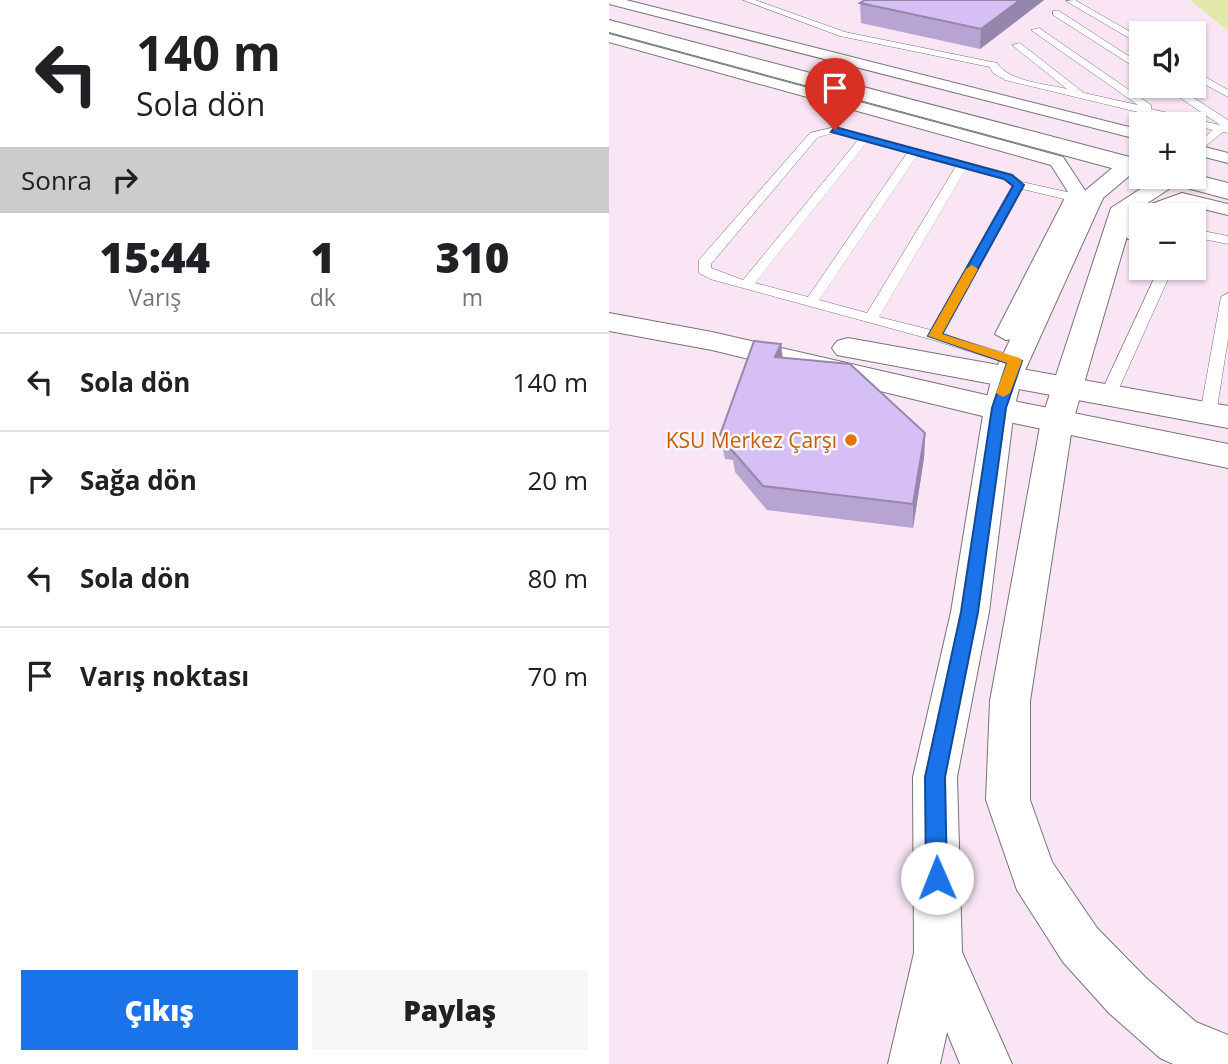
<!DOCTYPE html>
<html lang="tr">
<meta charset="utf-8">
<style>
:root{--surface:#fff;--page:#f6f6f6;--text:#202124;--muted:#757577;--line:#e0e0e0;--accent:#1a73e8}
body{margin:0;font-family:"Open Sans",sans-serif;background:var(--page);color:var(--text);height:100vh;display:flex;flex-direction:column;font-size:26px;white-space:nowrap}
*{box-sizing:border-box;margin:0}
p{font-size:23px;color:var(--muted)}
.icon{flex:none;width:38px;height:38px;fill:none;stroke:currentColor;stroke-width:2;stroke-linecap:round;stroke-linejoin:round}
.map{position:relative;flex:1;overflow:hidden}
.sheet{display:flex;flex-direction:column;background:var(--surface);width:609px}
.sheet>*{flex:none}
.hud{background:#fff;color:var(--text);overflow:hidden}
.tools{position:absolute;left:520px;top:21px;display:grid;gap:14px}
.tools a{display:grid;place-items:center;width:77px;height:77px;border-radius:0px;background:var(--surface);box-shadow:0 2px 5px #0004;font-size:35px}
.pin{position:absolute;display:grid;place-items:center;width:60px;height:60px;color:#fff;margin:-72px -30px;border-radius:50% 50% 50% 0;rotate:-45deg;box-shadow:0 0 7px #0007}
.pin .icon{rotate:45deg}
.me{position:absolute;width:77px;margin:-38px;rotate:359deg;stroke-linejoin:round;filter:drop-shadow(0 0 5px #0008)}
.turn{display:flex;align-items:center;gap:24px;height:147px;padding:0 21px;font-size:32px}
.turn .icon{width:91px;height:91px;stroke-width:2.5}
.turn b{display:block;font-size:49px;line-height:60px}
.then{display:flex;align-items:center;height:66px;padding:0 21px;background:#0003;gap:14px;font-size:26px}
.eta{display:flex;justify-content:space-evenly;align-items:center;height:119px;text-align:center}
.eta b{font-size:42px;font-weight:800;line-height:49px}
.primary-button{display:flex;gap:14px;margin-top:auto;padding:14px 21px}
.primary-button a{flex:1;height:80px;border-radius:0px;background:var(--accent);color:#fff;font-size:28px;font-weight:800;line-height:80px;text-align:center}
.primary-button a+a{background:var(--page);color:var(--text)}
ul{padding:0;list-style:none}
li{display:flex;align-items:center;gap:21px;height:98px;padding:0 21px;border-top:2px solid var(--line)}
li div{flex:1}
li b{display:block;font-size:26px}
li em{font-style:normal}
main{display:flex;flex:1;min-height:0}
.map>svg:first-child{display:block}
</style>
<main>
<section class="sheet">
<div class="hud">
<div class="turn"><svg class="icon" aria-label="left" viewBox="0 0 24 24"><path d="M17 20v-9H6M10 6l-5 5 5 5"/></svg><div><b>140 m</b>Sola dön</div></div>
<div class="then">Sonra<svg class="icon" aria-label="right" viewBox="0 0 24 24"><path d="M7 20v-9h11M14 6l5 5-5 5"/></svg></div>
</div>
<div class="eta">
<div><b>15:44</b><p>Varış</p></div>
<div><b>1</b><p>dk</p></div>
<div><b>310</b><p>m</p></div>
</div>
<ul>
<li><svg class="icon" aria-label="left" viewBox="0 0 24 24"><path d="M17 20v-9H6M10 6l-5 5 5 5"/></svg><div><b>Sola dön</b></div><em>140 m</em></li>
<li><svg class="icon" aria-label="right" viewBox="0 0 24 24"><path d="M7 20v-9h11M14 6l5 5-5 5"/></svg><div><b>Sağa dön</b></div><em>20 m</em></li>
<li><svg class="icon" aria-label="left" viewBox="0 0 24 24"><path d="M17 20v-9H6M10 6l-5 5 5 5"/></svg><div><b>Sola dön</b></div><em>80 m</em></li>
<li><svg class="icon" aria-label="arrive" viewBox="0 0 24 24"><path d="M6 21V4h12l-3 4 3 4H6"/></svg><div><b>Varış noktası</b></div><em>70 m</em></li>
</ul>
<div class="primary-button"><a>Çıkış</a><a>Paylaş</a></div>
</section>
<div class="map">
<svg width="619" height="1064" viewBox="0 0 619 1064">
<rect width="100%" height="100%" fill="#f6f5f9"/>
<!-- education -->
<path fill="#f9e5f4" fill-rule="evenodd" d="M 0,0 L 619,0 L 619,1064 L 0,1064 ZM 532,33 L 584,33 L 584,86 L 532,86 ZM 532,124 L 584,124 L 584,177 L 532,177 ZM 532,215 L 584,215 L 584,268 L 532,268 Z"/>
<!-- green -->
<path fill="#e2e8a9" d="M 582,0 L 619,0 L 619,31 L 581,0 Z"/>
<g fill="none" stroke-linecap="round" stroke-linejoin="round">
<defs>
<path id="service" d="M 134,0 L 146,0 L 236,32 L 388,63 C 400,82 438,84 458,89 L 403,45 L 411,43 L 475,93 L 529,105 L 422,30 L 430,28 L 542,105 L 542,109 L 611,125 L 554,86 L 566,86 L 619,120 L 619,133 L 614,132 L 584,156 L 584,147 L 604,130 L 396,80 L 384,73 L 381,67 L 231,36 Z
M 466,0 L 532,38 L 532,45 L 457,1 Z
M 444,11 L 450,11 L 532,64 L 532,71 L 444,15 Z
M 584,70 L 619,90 L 619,97 L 584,78 Z
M 226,127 L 403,175 L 413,182 L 485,198 L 485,204 L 481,205 L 413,189 L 334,334 L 411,358 L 411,364 L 401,364 L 321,339 L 101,279 L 90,273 L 90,260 L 201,133 ZM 226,133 L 249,140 L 134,280 L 102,268 L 102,264 L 209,137 ZM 258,142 L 298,153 L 199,297 L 146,283 ZM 308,156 L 347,166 L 258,313 L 210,300 ZM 357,169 L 395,179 L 403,186 L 322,330 L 270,317 Z
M 584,229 L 619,236 L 619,244 L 584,237 Z
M 550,268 L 564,268 L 507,395 L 499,400 L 494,398 L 491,395 Z
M 619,293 L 619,339 L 607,414 L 599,419 L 591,414 L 612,297 Z"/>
<path id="pedestrian" d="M 0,0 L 17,0 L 532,130 L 532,140 L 0,4 Z
M 0,34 L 454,157 L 477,192 L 405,339 L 397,340 L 386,334 L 459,192 L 442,165 L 0,42 Z
M 584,144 L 619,153 L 619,163 L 584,154 Z
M 573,193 L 619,204 L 619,215 L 574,204 L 546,215 L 532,215 L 532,239 L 519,239 L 517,235 L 523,211 Z"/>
<path id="minor" d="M 521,158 L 529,160 L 532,166 L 494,198 L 413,377 L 405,409 L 380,612 L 348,777 L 353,952 L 403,1064 L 351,1064 L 338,1032 L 331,1064 L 279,1064 L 305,953 L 304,777 L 342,612 L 375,409 L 383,377 L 472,194 L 513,160 Z
M 550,177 L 578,177 L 525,212 L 464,421 L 421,701 L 421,800 L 443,862 L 488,928 L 536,977 L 587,1022 L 619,1035 L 619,1064 L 564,1064 L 551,1058 L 500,1013 L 454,962 L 408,890 L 377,800 L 381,701 L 432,421 L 502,208 Z"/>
<path id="tertiary" d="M 0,20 L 532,160 L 532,176 L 0,32 Z
M 584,174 L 619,183 L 619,199 L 556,182 L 552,177 L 584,177 Z
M 0,313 L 103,332 L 390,398 L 619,444 L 619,468 L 390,420 L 103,350 L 0,331 Z
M 239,338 L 619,406 L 619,428 L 228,355 L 223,348 L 228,341 Z"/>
</defs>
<!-- service casing -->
<use href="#service" stroke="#757477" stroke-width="1"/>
<!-- pedestrian casing -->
<use href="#pedestrian" stroke="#757477" stroke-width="2"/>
<!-- minor casing -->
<use href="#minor" stroke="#757477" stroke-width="2"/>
<!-- tertiary casing -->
<use href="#tertiary" stroke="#757477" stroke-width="2"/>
<!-- service -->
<use href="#service" fill="#fff" fill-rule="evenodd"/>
<!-- pedestrian -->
<use href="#pedestrian" fill="#fff" fill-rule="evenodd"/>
<!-- minor -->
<use href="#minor" fill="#fff" fill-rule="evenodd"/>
<!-- tertiary -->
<use href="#tertiary" fill="#fff" fill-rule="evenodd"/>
</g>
<!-- wall -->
<path fill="#b7a4d2" d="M 256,0 L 435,0 L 371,49 L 252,23 L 251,3 Z
M 174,358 L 316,433 L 315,458 L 304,528 L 158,510 L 126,472 L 124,460 L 116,459 L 111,435 Z"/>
<!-- shaded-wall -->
<path fill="#9586ab" d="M 411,0 L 435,0 L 371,49 L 372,29 Z
M 172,344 L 175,368 L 166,357 Z
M 316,433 L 315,458 L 304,528 L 304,504 Z"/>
<!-- building -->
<path fill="#d5bff4" stroke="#9586ab" stroke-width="2" d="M 256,0 L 411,0 L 372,29 L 251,3 Z
M 145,341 L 172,344 L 166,357 L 241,364 L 316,433 L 304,504 L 154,486 L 121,448 L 125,436 L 111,435 Z"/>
<!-- route -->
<path fill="#1a73e8" stroke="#114b97" stroke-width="2" d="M 226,127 L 403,175 L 415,185 L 333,334 L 413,361 L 397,408 L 369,612 L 336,777 L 338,878 L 335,885 L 328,888 L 320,885 L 317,878 L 316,777 L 352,612 L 383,408 L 398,363 L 319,336 L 404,186 L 395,179 L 222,132 Z"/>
<!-- slow -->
<path fill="#f59e0b" d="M 363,265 L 369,269 L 333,334 L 411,358 L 413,361 L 401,393 L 394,397 L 387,393 L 398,363 L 319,336 L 357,269 Z"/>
<!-- markers -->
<circle fill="#e8710a" stroke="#f6f5f9" stroke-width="2.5" cx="242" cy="440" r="7"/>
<g text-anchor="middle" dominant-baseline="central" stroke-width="5" stroke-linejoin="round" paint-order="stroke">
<!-- food labels -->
<g font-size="21" fill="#c56008" stroke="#f6f5f9" text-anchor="end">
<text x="228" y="440">KSU Merkez Çarşı</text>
</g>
</g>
</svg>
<div class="tools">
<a><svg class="icon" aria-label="sound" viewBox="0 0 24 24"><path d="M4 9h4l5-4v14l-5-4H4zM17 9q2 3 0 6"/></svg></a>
<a>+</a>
<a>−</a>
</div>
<div class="pin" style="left:226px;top:130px;background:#d93025"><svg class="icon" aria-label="arrive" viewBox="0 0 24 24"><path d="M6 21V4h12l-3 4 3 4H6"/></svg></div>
<svg class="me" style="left:328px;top:878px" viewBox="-20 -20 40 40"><circle r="19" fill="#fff"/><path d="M0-13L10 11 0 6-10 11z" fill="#1a73e8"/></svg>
</div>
</main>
